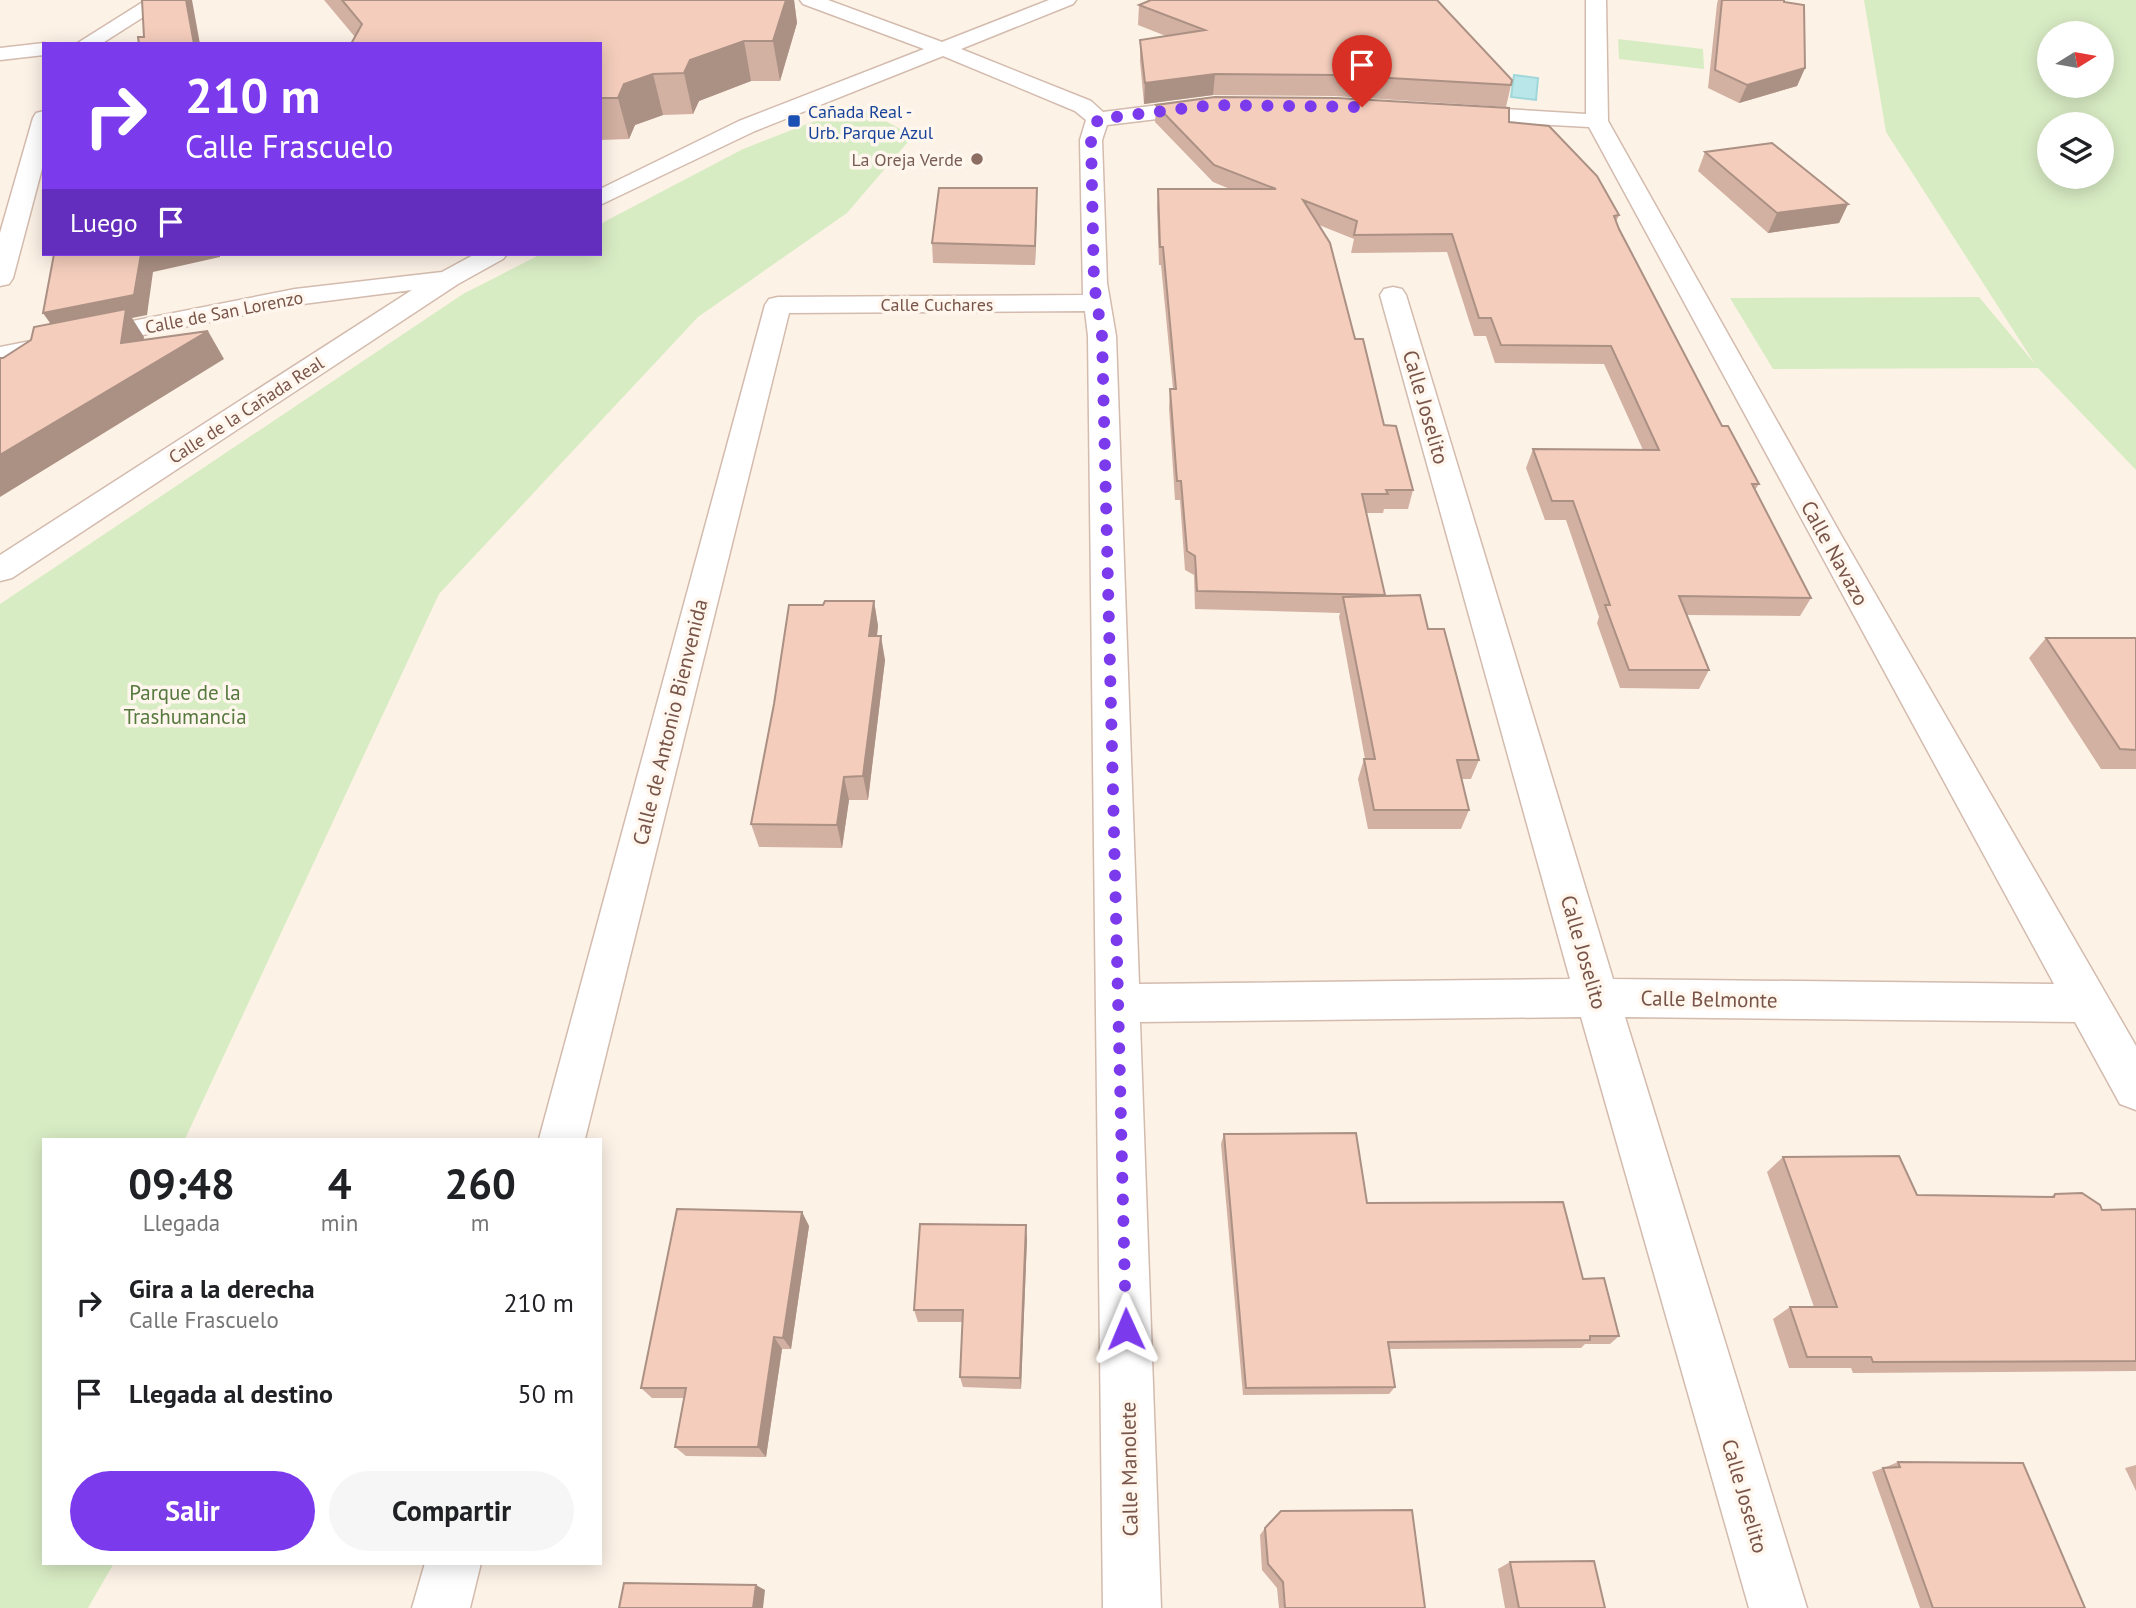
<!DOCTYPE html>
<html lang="es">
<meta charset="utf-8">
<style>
:root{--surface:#fff;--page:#f6f6f6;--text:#202124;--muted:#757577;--accent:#7c3aed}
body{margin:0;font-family:"PT Sans",sans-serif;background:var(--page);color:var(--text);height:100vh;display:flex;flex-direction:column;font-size:26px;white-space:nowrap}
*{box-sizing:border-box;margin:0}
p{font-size:23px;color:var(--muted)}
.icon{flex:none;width:38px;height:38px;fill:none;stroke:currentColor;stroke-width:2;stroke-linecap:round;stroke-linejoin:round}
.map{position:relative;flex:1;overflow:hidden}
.sheet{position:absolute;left:42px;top:1138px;width:560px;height:427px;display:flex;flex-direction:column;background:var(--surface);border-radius:0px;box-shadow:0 4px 18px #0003}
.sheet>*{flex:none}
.banner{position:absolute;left:42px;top:42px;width:560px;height:214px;border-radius:0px;box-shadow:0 4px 18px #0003;background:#7c3aed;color:#fff;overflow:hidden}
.needle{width:46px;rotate:79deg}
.buttons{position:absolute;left:2037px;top:21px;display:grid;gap:14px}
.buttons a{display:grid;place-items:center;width:77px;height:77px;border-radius:50%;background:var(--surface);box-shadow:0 4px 18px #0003;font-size:35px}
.pin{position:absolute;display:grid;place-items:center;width:60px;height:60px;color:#fff;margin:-72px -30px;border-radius:50% 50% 50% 0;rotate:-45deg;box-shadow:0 0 7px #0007}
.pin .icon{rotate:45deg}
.me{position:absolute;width:77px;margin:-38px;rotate:359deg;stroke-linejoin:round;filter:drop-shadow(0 0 5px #0008)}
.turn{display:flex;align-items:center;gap:24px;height:147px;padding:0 28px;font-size:32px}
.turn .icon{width:91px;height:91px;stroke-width:2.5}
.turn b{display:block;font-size:49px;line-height:60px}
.then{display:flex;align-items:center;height:66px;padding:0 28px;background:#0003;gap:14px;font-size:26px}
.eta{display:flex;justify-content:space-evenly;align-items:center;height:119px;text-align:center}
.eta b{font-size:42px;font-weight:700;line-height:49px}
.cta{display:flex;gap:14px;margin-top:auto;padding:14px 28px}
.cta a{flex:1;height:80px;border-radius:42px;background:var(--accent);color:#fff;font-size:28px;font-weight:700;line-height:80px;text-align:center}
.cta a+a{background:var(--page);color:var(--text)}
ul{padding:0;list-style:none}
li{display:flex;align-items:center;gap:21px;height:91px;padding:0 28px}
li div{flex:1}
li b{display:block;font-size:26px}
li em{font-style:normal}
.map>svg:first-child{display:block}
</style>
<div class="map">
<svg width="2136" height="1608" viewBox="0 0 2136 1608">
<rect width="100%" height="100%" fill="#fdf2e6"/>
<!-- green -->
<path fill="#d8ecc4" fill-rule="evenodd" d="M 1864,0 L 2136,0 L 2136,470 L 2038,368 L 1773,369 L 1730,298 L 1979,297 L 2035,364 L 1886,132 ZM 2049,33 L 2102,33 L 2102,86 L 2049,86 ZM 2102,124 L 2102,177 L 2049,177 L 2049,124 Z
M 1618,39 L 1703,49 L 1704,69 L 1619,59 Z
M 856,105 L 913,136 L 847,213 L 698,317 L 439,594 L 185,1139 L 44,1139 L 44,1563 L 114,1563 L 88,1608 L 0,1608 L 0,604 L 463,294 L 541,254 L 600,254 L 600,224 L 743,149 Z"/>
<!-- water -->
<path fill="#b9e6e8" stroke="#9fd7db" stroke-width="2" d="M 1514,75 L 1538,78 L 1536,100 L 1511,97 Z"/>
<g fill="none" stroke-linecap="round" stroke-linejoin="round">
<defs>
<path id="minor" d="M 146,0 L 170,0 L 101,44 L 76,44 Z
M 800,0 L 828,0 L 942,42 L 1049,0 L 1076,0 L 1073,4 L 961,49 L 1091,101 L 1103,112 L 1207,99 L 1215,101 L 1218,106 L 1215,111 L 1207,113 L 1107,125 L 1102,140 L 1107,283 L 1116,336 L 1139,984 L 1570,979 L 1380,295 L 1384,289 L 1393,287 L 1402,289 L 1406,295 L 1613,979 L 2054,984 L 1589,127 L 1456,120 L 1448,118 L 1445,113 L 1448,108 L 1456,106 L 1586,114 L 1586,0 L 1606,0 L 1608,121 L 1840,533 L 2136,1046 L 2136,1110 L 2120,1104 L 2075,1022 L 1625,1017 L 1807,1608 L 1749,1608 L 1581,1017 L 1140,1022 L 1161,1608 L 1103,1608 L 1088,336 L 1085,311 L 789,313 L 585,1139 L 539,1139 L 765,305 L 769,299 L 778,297 L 1083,295 L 1080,140 L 1086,120 L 1075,111 L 943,56 L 755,131 L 600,205 L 600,189 L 739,121 L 924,49 L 803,4 Z
M 44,43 L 48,44 L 44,44 L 44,55 L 0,60 L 0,48 Z
M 44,111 L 44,161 L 13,278 L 9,284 L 0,286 L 0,233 L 33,118 L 36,113 Z
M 475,254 L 507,254 L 503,259 L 458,284 L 12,578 L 0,581 L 0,555 L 412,290 L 295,305 L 0,363 L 0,347 L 295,289 L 442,272 Z
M 425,1563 L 481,1563 L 470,1608 L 412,1608 Z"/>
</defs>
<!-- minor casing -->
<use href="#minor" stroke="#d3bbae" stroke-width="3"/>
<!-- minor -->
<use href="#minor" fill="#fff" fill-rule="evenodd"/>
</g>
<!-- wall -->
<path fill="#d2b0a2" d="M 324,0 L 794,0 L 797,23 L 780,81 L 751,81 L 699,101 L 693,114 L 663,115 L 635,125 L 629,139 L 600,140 L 600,44 L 355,37 Z
M 1718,0 L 1784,0 L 1805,68 L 1797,86 L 1739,103 L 1708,88 L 1717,4 Z
M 1139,5 L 1511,85 L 1506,107 L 1334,96 L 1213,95 L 1144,104 L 1140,61 L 1140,40 L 1166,36 L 1138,25 Z
M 1156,105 L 1509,122 L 1619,215 L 1616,222 L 1619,229 L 1722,426 L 1759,484 L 1755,490 L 1811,598 L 1800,616 L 1686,615 L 1709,670 L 1699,689 L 1620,688 L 1597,623 L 1599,617 L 1566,520 L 1545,520 L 1526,468 L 1533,449 L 1643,450 L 1604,364 L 1495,363 L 1486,336 L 1474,336 L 1447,252 L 1351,253 L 1354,239 L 1319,225 L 1384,425 L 1413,490 L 1408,509 L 1384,509 L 1383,513 L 1366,513 L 1384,596 L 1428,629 L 1479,760 L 1471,779 L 1462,779 L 1469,810 L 1461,829 L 1368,829 L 1358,779 L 1364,759 L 1365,759 L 1339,617 L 1340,613 L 1195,609 L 1194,575 L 1185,570 L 1180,500 L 1175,500 L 1169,408 L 1170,389 L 1173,389 L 1161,265 L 1159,265 L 1157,207 L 1158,189 L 1230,189 L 1213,182 L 1155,122 Z
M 1705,152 L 1848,204 L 1839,223 L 1768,233 L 1698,171 Z
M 1037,188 L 1035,265 L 933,263 L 932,243 Z
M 874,601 L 878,626 L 877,636 L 885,660 L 868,800 L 849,800 L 842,848 L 759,847 L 751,824 L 823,605 Z
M 2046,638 L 2136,638 L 2136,769 L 2101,769 L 2029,658 Z
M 1224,1134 L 1367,1203 L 1583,1279 L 1619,1336 L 1610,1344 L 1585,1344 L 1581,1348 L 1389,1349 L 1395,1387 L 1389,1394 L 1243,1395 L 1221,1144 Z
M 1783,1157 L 1917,1195 L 2050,1197 L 2055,1194 L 2102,1210 L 2136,1209 L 2136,1371 L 1853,1373 L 1851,1368 L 1789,1368 L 1773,1319 L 1790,1307 L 1814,1307 L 1767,1172 Z
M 802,1212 L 809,1226 L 791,1349 L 782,1349 L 766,1457 L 686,1456 L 675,1447 L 684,1398 L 652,1398 L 641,1388 Z
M 1027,1239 L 1021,1389 L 963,1387 L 960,1377 L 963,1322 L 918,1322 L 914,1310 Z
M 1898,1462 L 2085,1608 L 1920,1608 L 1872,1472 L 1883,1468 L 1887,1468 L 1886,1467 Z
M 2136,1465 L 2136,1491 L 2125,1468 Z
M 1265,1528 L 1425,1608 L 1279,1608 L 1277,1588 L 1262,1570 L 1260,1535 Z
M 1510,1562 L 1605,1608 L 1505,1608 L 1498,1569 Z"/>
<!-- shaded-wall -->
<path fill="#ab9084" d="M 186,0 L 192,0 L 200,44 L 194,44 Z
M 786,0 L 794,0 L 797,23 L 780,81 L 773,41 Z
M 744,41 L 751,81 L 699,101 L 693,114 L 684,73 L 690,60 Z
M 1805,68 L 1797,86 L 1739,103 L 1747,85 Z
M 653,74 L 663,115 L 635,125 L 629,139 L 618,98 L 624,84 Z
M 1215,74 L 1213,95 L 1144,104 L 1145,83 Z
M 1037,188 L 1037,207 L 1035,265 L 1035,246 Z
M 1848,204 L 1839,223 L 1768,233 L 1777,213 Z
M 141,254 L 220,254 L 220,257 L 153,272 L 147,315 L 132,318 L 144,337 L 139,371 L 57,333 L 43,313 Z
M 208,331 L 224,359 L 0,497 L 0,455 Z
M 874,601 L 878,626 L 874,660 L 869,636 Z
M 881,636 L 885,660 L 868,800 L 863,776 Z
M 844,777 L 849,800 L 842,848 L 837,825 Z
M 802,1212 L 809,1226 L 791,1349 L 783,1338 Z
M 1026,1225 L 1027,1239 L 1021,1389 L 1020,1378 Z
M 774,1337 L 782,1349 L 766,1457 L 758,1447 Z
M 756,1585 L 765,1590 L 763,1608 L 753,1608 Z"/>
<!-- building -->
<path fill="#f4cdbc" stroke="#ab9084" stroke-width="2" d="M 142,0 L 186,0 L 194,44 L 139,44 L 138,37 L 144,37 Z
M 342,0 L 786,0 L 773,41 L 744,41 L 690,60 L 684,73 L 653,74 L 624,84 L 618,98 L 600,98 L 600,44 L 351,44 L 362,24 Z
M 1151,0 L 1437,0 L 1512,80 L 1511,85 L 1337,75 L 1215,74 L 1145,83 L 1140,40 L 1205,30 L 1139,5 Z
M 1722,0 L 1784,0 L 1784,2 L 1804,5 L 1805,68 L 1747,85 L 1715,70 Z
M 1215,97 L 1337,98 L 1509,108 L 1509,122 L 1549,126 L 1597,176 L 1619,215 L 1614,216 L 1619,229 L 1722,426 L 1728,426 L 1759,484 L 1752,484 L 1811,598 L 1679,596 L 1709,670 L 1629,670 L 1605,605 L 1610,605 L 1573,501 L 1552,501 L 1533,449 L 1659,450 L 1611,346 L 1501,345 L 1491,318 L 1479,318 L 1452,234 L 1354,235 L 1357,221 L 1303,200 L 1330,243 L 1355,339 L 1363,339 L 1384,425 L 1396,426 L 1413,490 L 1386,490 L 1388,494 L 1362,494 L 1385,595 L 1197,591 L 1195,556 L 1187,551 L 1181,481 L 1177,481 L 1170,389 L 1176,389 L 1163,247 L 1160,247 L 1158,189 L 1276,189 L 1214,165 L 1156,105 Z
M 1772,143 L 1848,204 L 1777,213 L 1705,152 Z
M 939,188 L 1037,188 L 1035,246 L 932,243 Z
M 54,254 L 141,254 L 134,295 L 43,313 Z
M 126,309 L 121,343 L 208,331 L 0,455 L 0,358 L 3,358 L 31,340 L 34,327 Z
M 1420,595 L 1428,629 L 1444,629 L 1479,760 L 1457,760 L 1469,810 L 1374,810 L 1364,759 L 1375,759 L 1343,597 Z
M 825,601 L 874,601 L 869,636 L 881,636 L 863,776 L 844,777 L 837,825 L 751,824 L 774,704 L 789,605 L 823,605 Z
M 2046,638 L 2136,638 L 2136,750 L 2120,749 Z
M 1356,1133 L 1367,1203 L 1563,1202 L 1583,1279 L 1604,1278 L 1619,1336 L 1590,1336 L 1590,1340 L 1388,1342 L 1395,1387 L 1246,1388 L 1224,1134 Z
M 1899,1156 L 1917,1195 L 2054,1197 L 2055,1194 L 2082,1193 L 2100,1205 L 2102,1210 L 2136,1209 L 2136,1361 L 1873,1362 L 1871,1357 L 1807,1357 L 1790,1307 L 1837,1307 L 1783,1157 Z
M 677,1209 L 802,1212 L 783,1338 L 774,1337 L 758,1447 L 675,1447 L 686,1388 L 641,1388 Z
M 920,1224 L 1026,1225 L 1020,1378 L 960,1377 L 963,1310 L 914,1310 Z
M 1898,1462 L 2023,1463 L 2085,1608 L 1933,1608 L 1883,1468 L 1900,1467 Z
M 1412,1510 L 1425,1608 L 1285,1608 L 1283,1582 L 1268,1564 L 1265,1528 L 1281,1511 Z
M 1594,1561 L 1605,1608 L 1519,1608 L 1510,1562 Z
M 624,1583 L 756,1585 L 753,1608 L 619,1608 Z"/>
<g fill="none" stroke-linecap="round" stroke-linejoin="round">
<!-- route -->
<path stroke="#7c3aed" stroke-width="12" stroke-dasharray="0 21.6" d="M 1126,1329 L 1102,336 L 1094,283 L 1091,140 L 1098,119 L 1213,105 L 1362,107"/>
</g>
<!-- markers -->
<rect fill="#1a4fb4" stroke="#fff6ee" stroke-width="2.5" x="787" y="114" width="14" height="14" rx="3.5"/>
<circle fill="#8d6e63" stroke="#fff6ee" stroke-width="2.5" cx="977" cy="159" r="7"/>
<g text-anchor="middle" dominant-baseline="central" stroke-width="7" stroke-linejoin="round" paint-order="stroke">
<!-- far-transit labels -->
<g font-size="18" fill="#164399" stroke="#fff6ee" text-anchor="start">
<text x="808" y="111">Cañada Real -<tspan x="808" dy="21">Urb. Parque Azul</tspan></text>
</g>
<!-- far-education labels -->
<g font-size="18" fill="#785e54" stroke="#fff6ee" text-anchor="end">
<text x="963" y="159">La Oreja Verde</text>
</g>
<!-- far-street labels -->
<g font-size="18" fill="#795549" stroke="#fff6ee">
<text x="937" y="304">Calle Cuchares</text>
<text transform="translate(224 312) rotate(-11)">Calle de San Lorenzo</text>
<text transform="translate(246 410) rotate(-33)">Calle de la Cañada Real</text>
</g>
<!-- street labels -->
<g font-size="21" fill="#795549" stroke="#fff6ee">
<text transform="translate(1426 407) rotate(74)">Calle Joselito</text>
<text transform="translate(1835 553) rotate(61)">Calle Navazo</text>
<text transform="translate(670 722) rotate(-76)">Calle de Antonio Bienvenida</text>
<text transform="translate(1584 952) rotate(74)">Calle Joselito</text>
<text transform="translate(1709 999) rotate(1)">Calle Belmonte</text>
<text transform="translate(1129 1469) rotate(-91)">Calle Manolete</text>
<text transform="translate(1745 1496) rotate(74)">Calle Joselito</text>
</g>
<!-- park labels -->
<g font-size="21" fill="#55793e" stroke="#fff6ee">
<text x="185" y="692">Parque de la<tspan x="185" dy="24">Trashumancia</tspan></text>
</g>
</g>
</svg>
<div class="buttons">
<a><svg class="needle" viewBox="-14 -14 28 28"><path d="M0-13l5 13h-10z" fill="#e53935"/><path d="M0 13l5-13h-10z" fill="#757577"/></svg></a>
<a><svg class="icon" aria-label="layers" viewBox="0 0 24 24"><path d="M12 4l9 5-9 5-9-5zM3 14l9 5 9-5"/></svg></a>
</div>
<div class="pin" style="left:1362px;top:107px;background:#d93025"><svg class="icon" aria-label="arrive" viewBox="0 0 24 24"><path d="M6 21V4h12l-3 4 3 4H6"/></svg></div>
<svg class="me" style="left:1126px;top:1329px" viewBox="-20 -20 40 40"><path d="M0-17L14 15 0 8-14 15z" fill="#7c3aed" stroke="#fff" stroke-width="4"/></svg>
<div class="banner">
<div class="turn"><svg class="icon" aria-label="right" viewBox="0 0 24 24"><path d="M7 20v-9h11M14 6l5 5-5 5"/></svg><div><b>210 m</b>Calle Frascuelo</div></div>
<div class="then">Luego<svg class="icon" aria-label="arrive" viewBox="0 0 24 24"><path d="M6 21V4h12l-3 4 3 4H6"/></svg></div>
</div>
<section class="sheet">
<div class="eta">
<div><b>09:48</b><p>Llegada</p></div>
<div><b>4</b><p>min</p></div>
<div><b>260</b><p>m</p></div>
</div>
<ul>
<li><svg class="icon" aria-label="right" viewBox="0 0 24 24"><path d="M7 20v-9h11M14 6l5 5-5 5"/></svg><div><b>Gira a la derecha</b><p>Calle Frascuelo</p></div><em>210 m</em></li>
<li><svg class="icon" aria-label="arrive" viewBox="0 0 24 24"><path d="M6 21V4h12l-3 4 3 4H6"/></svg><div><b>Llegada al destino</b></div><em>50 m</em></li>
</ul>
<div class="cta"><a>Salir</a><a>Compartir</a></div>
</section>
</div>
